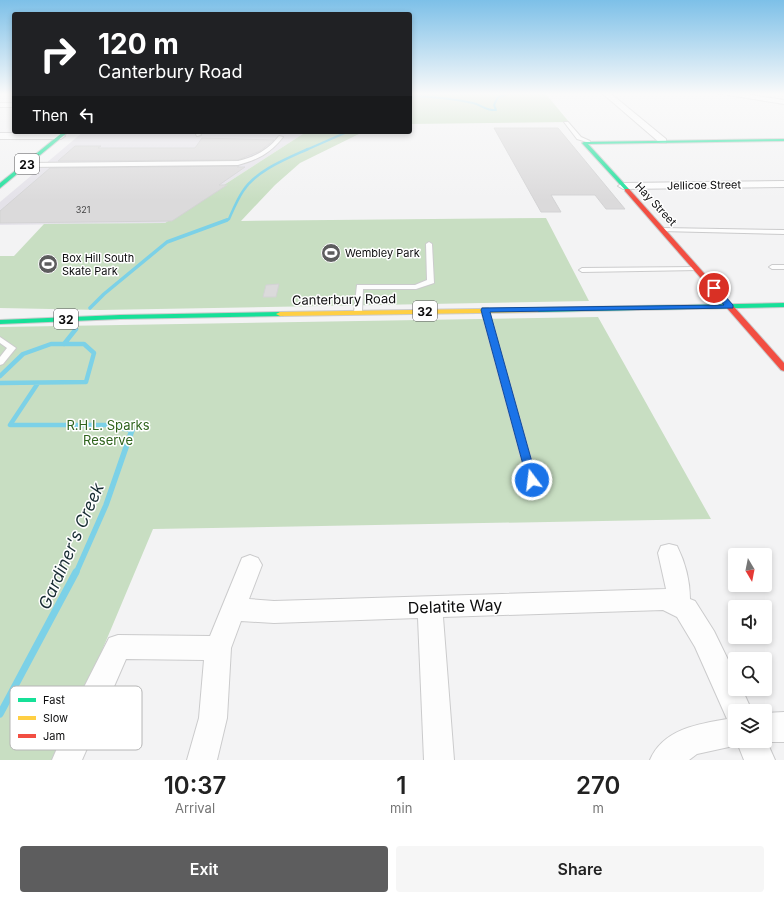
<!DOCTYPE html>
<style>
:root{--surface:#fff;--page:#f6f6f6;--text:#222;--muted:#767676;--accent:#5d5d5e}
body{margin:0;font-family:Inter,sans-serif;background:var(--page);color:var(--text);height:100vh;display:flex;flex-direction:column;font-size:15px;white-space:nowrap}
*{box-sizing:border-box;margin:0}
p{font-size:13px;color:var(--muted)}
.icon{flex:none;width:22px;height:22px;fill:none;stroke:currentColor;stroke-width:2;stroke-linecap:round;stroke-linejoin:round}
.map{position:relative;height:760px;overflow:hidden}
.details{display:flex;flex-direction:column;background:var(--surface);flex:1}
.details>*{flex:none}
.hud{position:absolute;left:12px;top:12px;width:400px;height:122px;border-radius:4px;box-shadow:0 2px 6px #0003;background:#202124;color:#fff;overflow:hidden}
.needle{width:26px;rotate:170deg}
.tools{position:absolute;left:728px;top:548px;display:grid;gap:8px}
.tools a{display:grid;place-items:center;width:44px;height:44px;border-radius:4px;background:var(--surface);box-shadow:0 2px 6px #0003;font-size:20px}
.pin{position:absolute;display:grid;place-items:center;width:34px;height:34px;color:#fff;margin:-17px;border:2px solid #fff;border-radius:50%;box-shadow:0 1px 4px #0007}
.me{position:absolute;width:44px;margin:-22px;rotate:345deg;stroke-linejoin:round;filter:drop-shadow(0 0 3px #0008)}
.turn{display:flex;align-items:center;gap:14px;height:84px;padding:0 20px;font-size:18px}
.turn .icon{width:52px;height:52px;stroke-width:2.5}
.turn b{display:block;font-size:28px;line-height:34px}
.then{display:flex;align-items:center;height:38px;padding:0 20px;background:#0003;gap:8px;font-size:15px}
.eta{display:flex;justify-content:space-evenly;align-items:center;height:68px;text-align:center}
.eta b{font-size:24px;font-weight:600;line-height:28px}
.cta{display:flex;gap:8px;margin-top:auto;padding:8px 20px}
.cta a{flex:1;height:46px;border-radius:4px;background:var(--accent);color:#fff;font-size:16px;font-weight:600;line-height:46px;text-align:center}
.cta a+a{background:var(--page);color:var(--text)}
.map>svg:first-child{display:block}
</style>
<div class="map">
<svg width="784" height="760" viewBox="0 0 784 760">
<rect width="100%" height="100%" fill="#f3f3f4"/>
<!-- built -->
<path fill="#e4e2e9" d="M 83,132 L 306,132 L 165,223 L 0,225 L 0,202 Z"/>
<!-- green -->
<path fill="#c8dec2" d="M 410,93 L 545,93 L 569,122 L 410,124 Z
M 306,132 L 363,132 L 300,163 L 275,185 L 241,221 L 546,218 L 589,301 L 100,310 L 0,308 L 0,256 L 14,256 L 44,224 L 165,223 Z
M 598,317 L 711,519 L 153,529 L 56,760 L 0,760 L 0,327 Z"/>
<g fill="none" stroke-linecap="round" stroke-linejoin="round">
<!-- stream-far5 -->
<path stroke="#7cd1e7" stroke-width="2" d="M 410,98 L 416,96 C 435,97 454,99 473,103 C 482,105 486,111 496,110 L 494,105 L 498,97 L 512,93
M 306,150 L 347,132"/>
<!-- stream-far4 -->
<path stroke="#7cd1e7" stroke-width="2.5" d="M 224,221 L 229,219 C 233,210 237,200 243,191 C 257,170 286,159 308,149"/>
<!-- stream-far3 -->
<path stroke="#7cd1e7" stroke-width="3.5" d="M 90,308 L 104,294 L 167,242 L 227,220"/>
<!-- stream-far2 -->
<path stroke="#7cd1e7" stroke-width="4.5" d="M 64,344 L 76,329
M 0,376 L 23,354 L 51,344 L 84,344 L 94,353 L 86,382 L 0,383
M 38,383 L 10,425 L 111,425 L 118,427"/>
<!-- stream-far1 -->
<path stroke="#7cd1e7" stroke-width="5.5" d="M 76,573 L 106,505 L 132,430 L 113,426"/>
<!-- stream -->
<path stroke="#7cd1e7" stroke-width="7" d="M 0,714 L 76,572"/>
</g>
<!-- building -->
<path fill="#dbdadb" stroke="#d3d3d4" d="M 494,128 L 558,128 L 625,209 L 606,209 L 595,195 L 551,195 L 561,212 L 541,212 Z
M 202,138 L 274,140 L 260,151 L 238,160 L 58,161 L 75,146 L 101,146 L 98,148 L 195,148 Z
M 239,166 L 237,167 L 245,167 L 219,185 L 227,185 L 172,221 L 0,223 L 0,211 L 50,168 Z
M 279,284 L 276,297 L 263,297 L 266,285 Z"/>
<g fill="none" stroke-linecap="round" stroke-linejoin="round">
<defs>
<path id="lane" d="M 564,122 L 568,122 L 581,137 L 590,141 L 590,143 L 577,139 Z
M 195,132 L 199,132 L 201,135 L 197,136 Z
M 279,136 L 283,137 C 271,153 257,160 238,165 L 26,167 L 23,165 L 26,163 L 238,161 C 255,157 268,150 279,136 Z
M 663,228 L 784,230 L 784,234 L 661,231 L 660,230 Z
M 429,242 L 432,244 L 434,283 L 416,289 L 363,289 L 362,312 L 358,314 L 355,314 L 354,312 L 357,285 L 415,285 L 427,280 L 426,244 Z
M 784,265 L 784,269 L 772,269 L 769,267 L 772,265 Z
M 697,267 L 700,269 L 699,270 L 582,272 L 579,270 L 582,268 Z
M 482,308 L 488,308 L 489,310 L 537,480 L 536,483 L 532,484 L 528,483 L 527,480 L 481,310 Z
M 0,337 L 16,348 L 3,364 L 0,365 L 0,357 L 7,348 L 0,343 Z"/>
<path id="street" d="M 602,93 L 610,93 L 666,139 L 666,143 L 660,143 Z
M 716,93 L 738,93 L 784,100 L 784,104 Z
M 0,103 L 14,103 L 14,107 L 0,107 Z
M 0,133 L 61,133 L 65,136 L 61,139 L 0,139 Z
M 784,181 L 784,187 L 623,189 L 618,186 L 623,183 Z
M 669,544 L 677,546 C 685,562 690,581 690,599 L 695,601 L 714,631 L 735,674 L 735,689 L 742,689 L 752,711 L 735,711 L 735,741 L 765,741 L 765,713 L 784,712 L 784,742 L 767,742 L 775,760 L 744,760 L 738,745 L 697,754 L 689,760 L 650,760 C 663,729 698,724 727,719 L 695,647 L 677,617 L 663,610 L 443,617 L 454,760 L 424,760 L 418,618 L 274,623 L 241,621 L 231,648 L 227,718 L 217,760 L 187,760 L 199,718 L 204,660 L 126,659 L 82,760 L 52,760 L 80,695 L 109,638 L 118,635 L 210,636 L 242,558 L 250,555 L 258,558 L 262,565 L 249,599 L 274,601 L 666,589 L 658,553 L 661,546 Z"/>
<path id="fast" d="M 63,132 L 68,132 L 0,188 L 0,183 Z
M 784,139 L 784,141 L 588,144 L 629,189 L 630,190 L 627,192 L 582,143 L 584,142 Z
M 784,303 L 784,307 L 535,312 L 531,310 L 535,308 Z
M 280,312 L 284,314 L 283,316 L 120,319 L 0,324 L 0,320 L 120,315 Z"/>
<path id="slow" d="M 535,308 L 539,310 L 538,312 L 280,316 L 276,314 L 280,312 Z"/>
<path id="jam" d="M 625,189 L 629,189 L 784,363 L 784,371 L 781,370 L 625,191 Z"/>
</defs>
<!-- lane casing -->
<use href="#lane" stroke="#cbcbcc" stroke-width="2"/>
<!-- street casing -->
<use href="#street" stroke="#cbcbcc" stroke-width="2"/>
<!-- fast casing -->
<use href="#fast" stroke="#cbcbcc" stroke-width="2"/>
<!-- slow casing -->
<use href="#slow" stroke="#cbcbcc" stroke-width="2"/>
<!-- jam casing -->
<use href="#jam" stroke="#cbcbcc" stroke-width="2"/>
<!-- lane -->
<use href="#lane" fill="#fdfdfd" fill-rule="evenodd"/>
<!-- street -->
<use href="#street" fill="#fdfdfd" fill-rule="evenodd"/>
<!-- fast -->
<use href="#fast" fill="#16e098" fill-rule="evenodd"/>
<!-- slow -->
<use href="#slow" fill="#ffcf43" fill-rule="evenodd"/>
<!-- jam -->
<use href="#jam" fill="#f24e42" fill-rule="evenodd"/>
</g>
<!-- sky -->
<linearGradient id="sky" x2="0" y2="1"><stop stop-color="#7dc0e8"/><stop offset="0.47" stop-color="#fafafa"/><stop offset="1" stop-color="#fafafa" stop-opacity="0"/></linearGradient>
<rect width="784" height="200" fill="url(#sky)"/>
<!-- route -->
<path fill="#1a73e8" stroke="#114b97" d="M 711,286 L 716,286 L 733,305 L 733,308 L 490,312 L 537,480 L 532,484 L 528,483 L 481,310 L 482,308 L 724,305 L 711,289 Z"/>
<!-- icons -->
<defs>
<symbol id="stadium-disc" viewBox="-11 -11 22 22"><circle r="9.5" fill="#5d5d5e" stroke="#fff"/><path d="M0-5a6.5 5 0 1 0 0 10a6.5 5 0 1 0 0-10ZM-3.5-1.8h7v3.6h-7Z" fill="#fff"/></symbol>
</defs>
<g fill-rule="evenodd">
<use href="#stadium-disc" x="320" y="242" width="22" height="22"/>
<use href="#stadium-disc" x="37" y="253" width="22" height="22"/>
</g>
<g text-anchor="middle" dominant-baseline="central" stroke-width="3" stroke-linejoin="round" paint-order="stroke">
<!-- far-number labels -->
<g font-size="9" fill="#424243">
<text x="83" y="209">321</text>
</g>
<!-- far-street labels -->
<g font-size="11" fill="#0c0c0d" stroke="#fff">
<text transform="translate(704 185) rotate(-1)">Jellicoe Street</text>
<text transform="translate(656 204) rotate(47)">Hay Street</text>
</g>
<!-- far-poi labels -->
<g font-size="11" fill="#0c0c0d" stroke="#fff" text-anchor="start">
<text x="345" y="253">Wembley Park</text>
<text x="62" y="258">Box Hill South<tspan x="62" dy="13">Skate Park</tspan></text>
</g>
<!-- shield labels -->
<g fill="#fff" stroke="#555556" stroke-width="1">
<rect x="15" y="154" width="24" height="20" rx="3"/>
<rect x="413" y="301" width="24" height="20" rx="3"/>
<rect x="54" y="309" width="24" height="20" rx="3"/>
</g>
<g font-size="12" font-weight="bold" fill="#0c0c0d">
<text x="27" y="164">23</text>
<text x="425" y="311">32</text>
<text x="66" y="319">32</text>
</g>
<!-- street labels -->
<g font-size="13" fill="#0c0c0d" stroke="#fff">
<text transform="translate(344 299) rotate(-1)">Canterbury Road</text>
</g>
<!-- park labels -->
<g font-size="13" fill="#2f631d" stroke="#fff">
<text x="108" y="425">R.H.L. Sparks<tspan x="108" dy="15">Reserve</tspan></text>
</g>
<!-- near-street labels -->
<g font-size="16" fill="#0c0c0d" stroke="#fff">
<text transform="translate(455 606) rotate(-2)">Delatite Way</text>
</g>
<!-- near-water labels -->
<g font-size="17" font-style="italic" fill="#192e34" stroke="#fff">
<text transform="translate(71 546) rotate(-66)">Gardiner's Creek</text>
</g>
</g>
<!-- legend -->
<rect x="10" y="686" width="132" height="64" rx="6" fill="#fff" stroke="#b6b6b6" stroke-width="1"/>
<rect x="18" y="698" width="18" height="4" fill="#16e098"/>
<rect x="18" y="716" width="18" height="4" fill="#ffcf43"/>
<rect x="18" y="734" width="18" height="4" fill="#f24e42"/>
<g font-size="11" fill="#0c0c0d">
<text x="43" y="704">Fast</text>
<text x="43" y="722">Slow</text>
<text x="43" y="740">Jam</text>
</g>
</svg>
<div class="tools">
<a><svg class="needle" viewBox="-14 -14 28 28"><path d="M0-13l5 13h-10z" fill="#e53935"/><path d="M0 13l5-13h-10z" fill="#767676"/></svg></a>
<a><svg class="icon" aria-label="sound" viewBox="0 0 24 24"><path d="M4 9h4l5-4v14l-5-4H4zM17 9q2 3 0 6"/></svg></a>
<a><svg class="icon" aria-label="search" viewBox="0 0 24 24"><circle cx="10" cy="10" r="6"/><path d="M15 15l6 6"/></svg></a>
<a><svg class="icon" aria-label="layers" viewBox="0 0 24 24"><path d="M12 4l9 5-9 5-9-5zM3 14l9 5 9-5"/></svg></a>
</div>
<div class="pin" style="left:714px;top:288px;background:#d93025"><svg class="icon" aria-label="arrive" viewBox="0 0 24 24"><path d="M6 21V4h12l-3 4 3 4H6"/></svg></div>
<svg class="me" style="left:532px;top:480px" viewBox="-20 -20 40 40"><circle r="17" fill="#1a73e8" stroke="#fff" stroke-width="3"/><path d="M0-11L8 9 0 5-8 9z" fill="#fff"/></svg>
<div class="hud">
<div class="turn"><svg class="icon" aria-label="right" viewBox="0 0 24 24"><path d="M7 20v-9h11M14 6l5 5-5 5"/></svg><div><b>120 m</b>Canterbury Road</div></div>
<div class="then">Then<svg class="icon" aria-label="left" viewBox="0 0 24 24"><path d="M17 20v-9H6M10 6l-5 5 5 5"/></svg></div>
</div>
</div>
<section class="details">
<div class="eta">
<div><b>10:37</b><p>Arrival</p></div>
<div><b>1</b><p>min</p></div>
<div><b>270</b><p>m</p></div>
</div>
<div class="cta"><a>Exit</a><a>Share</a></div>
</section>
